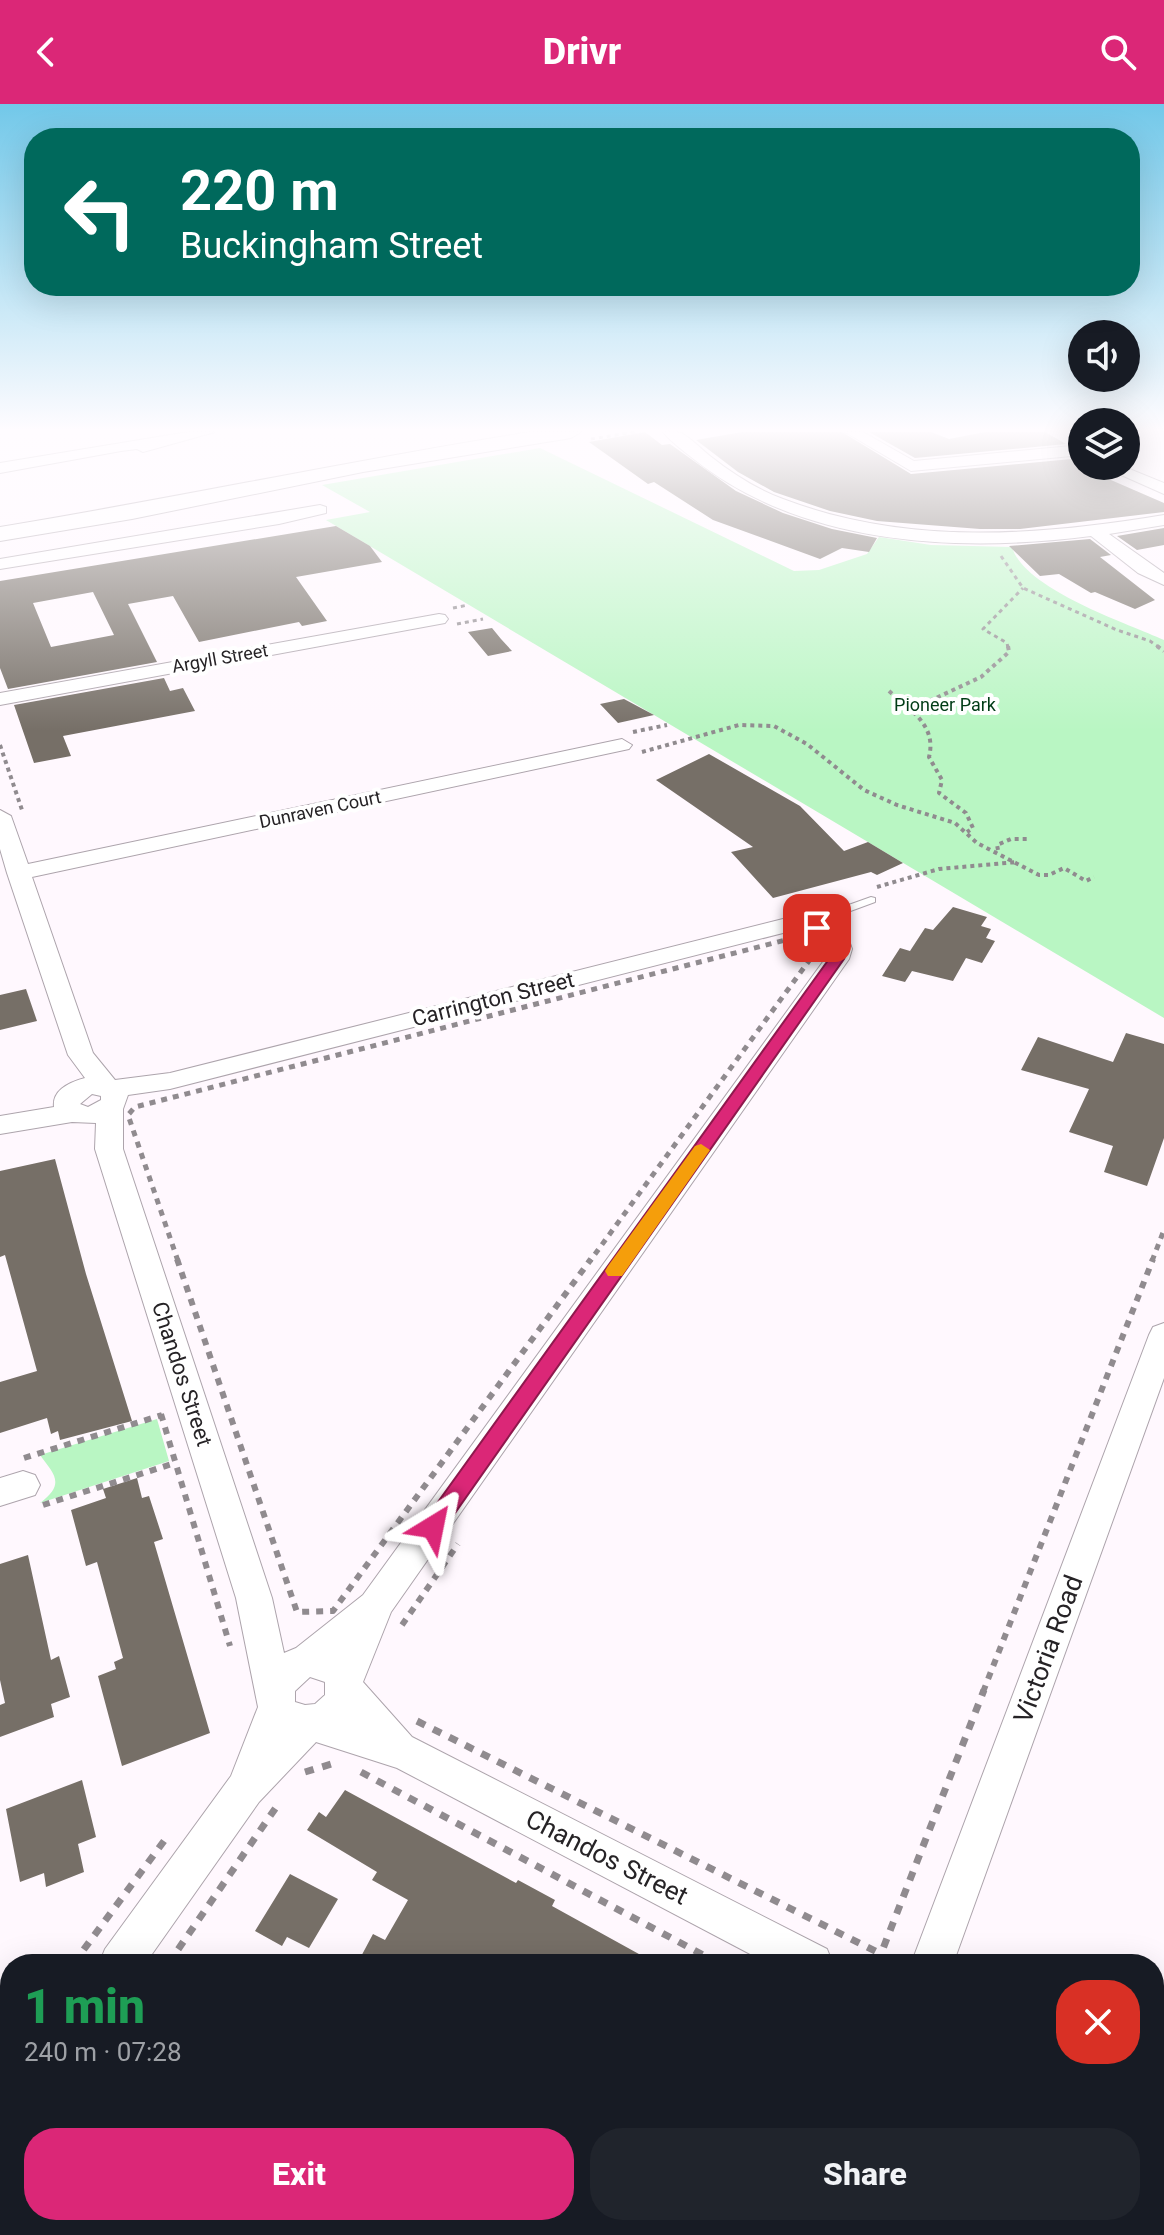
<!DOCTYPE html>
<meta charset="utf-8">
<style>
:root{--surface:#171b24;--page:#20242c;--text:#f1f3f6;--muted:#9ea1a6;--accent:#db2777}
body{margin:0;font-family:Roboto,sans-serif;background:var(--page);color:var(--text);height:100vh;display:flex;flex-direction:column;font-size:30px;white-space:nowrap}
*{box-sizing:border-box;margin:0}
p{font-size:26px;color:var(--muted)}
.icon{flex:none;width:44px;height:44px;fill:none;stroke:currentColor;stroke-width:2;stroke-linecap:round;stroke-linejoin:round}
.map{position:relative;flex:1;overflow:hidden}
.panel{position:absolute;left:0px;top:1850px;width:1164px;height:282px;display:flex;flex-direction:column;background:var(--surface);border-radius:32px 32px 0 0;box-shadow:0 8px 32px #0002}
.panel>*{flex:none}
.guide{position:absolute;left:24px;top:24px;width:1116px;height:168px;border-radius:32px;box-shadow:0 8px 32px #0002;background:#00695c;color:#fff;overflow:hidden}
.tools{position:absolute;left:1068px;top:216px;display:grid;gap:16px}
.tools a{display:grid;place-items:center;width:72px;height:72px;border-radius:50%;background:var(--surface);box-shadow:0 8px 32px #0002;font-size:40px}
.pin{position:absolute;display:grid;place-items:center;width:68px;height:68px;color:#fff;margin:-34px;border-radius:16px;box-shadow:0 4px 12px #0006}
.me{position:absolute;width:88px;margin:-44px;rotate:35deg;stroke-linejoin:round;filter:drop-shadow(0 0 6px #0008)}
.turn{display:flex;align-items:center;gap:28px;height:168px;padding:0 24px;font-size:36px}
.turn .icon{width:104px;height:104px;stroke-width:2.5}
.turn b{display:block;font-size:56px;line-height:68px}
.round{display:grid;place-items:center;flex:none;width:84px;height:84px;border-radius:32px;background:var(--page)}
.overview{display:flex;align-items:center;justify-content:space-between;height:136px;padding:0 24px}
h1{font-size:48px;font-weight:800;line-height:60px;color:#1e9e55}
.button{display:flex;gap:16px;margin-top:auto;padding:16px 24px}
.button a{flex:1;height:92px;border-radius:32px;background:var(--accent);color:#fff;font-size:32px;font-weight:800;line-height:92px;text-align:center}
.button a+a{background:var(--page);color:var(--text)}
header{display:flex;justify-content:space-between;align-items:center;height:104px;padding:0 24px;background:var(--accent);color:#fff;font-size:36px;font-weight:800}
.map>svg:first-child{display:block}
</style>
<header><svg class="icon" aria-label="back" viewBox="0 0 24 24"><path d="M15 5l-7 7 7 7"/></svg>Drivr<svg class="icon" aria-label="search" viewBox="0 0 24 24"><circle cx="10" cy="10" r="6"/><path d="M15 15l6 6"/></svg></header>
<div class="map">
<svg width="1164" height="2131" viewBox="0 0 1164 2131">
<rect width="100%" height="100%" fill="#fff8fe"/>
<!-- green -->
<path fill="#b9f6c3" d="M 540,344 L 794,467 L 819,466 L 867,450 L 879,433 L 931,441 L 1012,443 C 1024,485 1126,519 1164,536 L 1164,914 L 326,416 L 370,408 L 322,381 Z
M 157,1315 L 169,1357 L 40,1399 C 66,1380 54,1370 40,1351 Z"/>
<!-- building -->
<path fill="#766f67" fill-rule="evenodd" d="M 645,328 L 662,341 L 670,340 L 736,387 L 783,409 L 832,425 L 877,434 L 869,448 L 842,444 L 820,455 L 713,416 L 654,378 L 648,380 L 589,338 Z
M 742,328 L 842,328 L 911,370 L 1082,354 L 1082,362 L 1098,362 L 1113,370 L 1104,373 L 1164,399 L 1164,408 L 1020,425 L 980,425 L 877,417 L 830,407 L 774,388 L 738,368 L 696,336 Z
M 869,328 L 931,328 L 949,335 L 985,328 L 1045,328 L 1066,340 L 915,354 Z
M 336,422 L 370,442 L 382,458 L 296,473 L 327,517 L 302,522 L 299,518 L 199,538 L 173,492 L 128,500 L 157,558 L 8,585 L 0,564 L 0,477 ZM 93,488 L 114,531 L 51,543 L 33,499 Z
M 1164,424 L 1164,441 L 1137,446 L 1117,432 Z
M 1090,435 L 1111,451 L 1100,453 L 1155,496 L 1135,505 L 1095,488 L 1091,489 L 1059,470 L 1040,472 L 1009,442 Z
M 492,524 L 501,535 L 512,547 L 488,552 L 468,528 Z
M 164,574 L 170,587 L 183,584 L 195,607 L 63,632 L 71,652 L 34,659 L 14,601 Z
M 624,595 L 654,611 L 618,619 L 600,600 Z
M 709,650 L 800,702 L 844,747 L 868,738 L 903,759 L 877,771 L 871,768 L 773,794 L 731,748 L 753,743 L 656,676 Z
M 953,803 L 987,813 L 981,822 L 991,825 L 986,834 L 995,837 L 982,859 L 966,854 L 953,877 L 912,867 L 905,878 L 882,872 L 900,844 L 910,847 L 925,824 L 933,826 Z
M 26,885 L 37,917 L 0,926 L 0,891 Z
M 1126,929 L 1164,940 L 1164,1034 L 1147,1082 L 1104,1068 L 1113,1042 L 1069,1028 L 1089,985 L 1021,966 L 1038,933 L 1113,958 Z
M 55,1055 L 86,1170 L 132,1317 L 60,1336 L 58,1327 L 51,1330 L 47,1314 L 0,1329 L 0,1278 L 37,1267 L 5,1151 L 0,1153 L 0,1067 Z
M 137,1374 L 142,1394 L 149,1392 L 163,1435 L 154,1438 L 210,1629 L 122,1662 L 98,1572 L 116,1565 L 114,1558 L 123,1554 L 97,1458 L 86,1462 L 71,1406 L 106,1394 L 103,1385 Z
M 28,1451 L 51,1556 L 59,1552 L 70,1593 L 51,1600 L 54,1613 L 0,1633 L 0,1601 L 5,1599 L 0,1576 L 0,1460 Z
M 82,1676 L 96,1733 L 78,1740 L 84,1768 L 46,1783 L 44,1769 L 20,1778 L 6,1705 Z
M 345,1686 L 516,1779 L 518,1776 L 555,1796 L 552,1802 L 657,1860 L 357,1860 L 373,1830 L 385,1836 L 408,1796 L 372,1776 L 377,1768 L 307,1726 L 319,1708 L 326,1713 Z
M 290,1770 L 338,1795 L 309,1844 L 287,1833 L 282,1842 L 255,1827 Z"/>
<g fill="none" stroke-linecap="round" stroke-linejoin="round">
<defs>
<path id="lane" d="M 871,793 L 875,794 L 875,798 L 837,812 L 821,827 L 813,827 L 811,824 L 829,808 Z"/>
<path id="street" d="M 188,328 L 215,328 L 143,348 L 137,345 L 121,347 L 0,369 L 0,359 Z
M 663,328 C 668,328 676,327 681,329 C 691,334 701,345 710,352 C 733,370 756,385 783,395 C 906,442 1038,432 1164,411 L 1164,421 L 1109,430 L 1164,469 L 1164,481 L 1138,469 L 1091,432 C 959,449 804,442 695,356 C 684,347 672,339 663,328 Z
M 845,328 L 863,328 L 914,357 L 1082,341 L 1082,351 L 911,367 Z
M 1101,362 L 1122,362 L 1164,379 L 1164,390 Z
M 320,401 L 326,403 L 326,409 L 279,420 L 0,465 L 0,455 Z
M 439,510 L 445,511 L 448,515 L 445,519 L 0,601 L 0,589 Z
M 622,635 L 632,641 L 629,645 L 32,773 L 93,949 L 115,976 L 170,969 L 783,815 C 808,813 844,817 852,845 L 849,855 L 391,1508 L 363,1578 L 412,1633 L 827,1845 L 833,1860 L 769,1860 L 397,1664 L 316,1638 L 259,1698 L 145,1860 L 99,1860 L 105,1845 L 231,1672 L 258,1603 L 236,1494 L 95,1045 L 96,1019 L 72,1018 L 0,1030 L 0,1012 L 54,1003 C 52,986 70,978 85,974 L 68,951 L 7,769 L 0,745 L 0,706 L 11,712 L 28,760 ZM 783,829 C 800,828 822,828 828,845 L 825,855 L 363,1491 L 296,1544 L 284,1549 L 272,1494 L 123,1045 L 123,1005 L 128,991 L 170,985 ZM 92,990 L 101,992 L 101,996 L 88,1003 L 80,1000 ZM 310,1573 L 325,1578 L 325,1591 L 315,1600 L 305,1601 L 295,1598 L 295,1587 Z
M 1164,1219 L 1164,1274 L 953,1860 L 911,1860 L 1149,1231 L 1153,1223 Z
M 23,1367 L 35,1371 L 40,1381 L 35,1391 L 0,1402 L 0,1374 Z
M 10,1991 L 10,2046 L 0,2051 L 0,1996 Z
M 812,2122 L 859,2122 L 856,2131 L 808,2131 Z"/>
<path id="secondary" d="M 530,328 L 581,328 L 571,334 L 363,368 L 132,415 L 0,437 L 0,423 C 177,394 352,356 530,328 Z"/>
</defs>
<!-- lane casing -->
<use href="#lane" stroke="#ada4ac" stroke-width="2"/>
<!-- street casing -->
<use href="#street" stroke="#ada4ac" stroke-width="2"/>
<!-- secondary casing -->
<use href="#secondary" stroke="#ada4ac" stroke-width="2"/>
<!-- path-far4 -->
<path stroke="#908b8f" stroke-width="3" stroke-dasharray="4 4" stroke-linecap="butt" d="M 591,335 L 635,328
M 1001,452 L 1023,484 L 1117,526 L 1150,537 L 1160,544
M 453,504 L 468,501
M 457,520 L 483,515
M 1008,544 L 1007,539 L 983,525 L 1023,484"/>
<!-- path-far3 -->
<path stroke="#908b8f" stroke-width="4" stroke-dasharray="4 4" stroke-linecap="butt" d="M 1157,542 L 1164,547
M 889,587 C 910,606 937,621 929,653 L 942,676 L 939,689 L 966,709 L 973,724 L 967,728
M 908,607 L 981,573 L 1009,548 L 1008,542
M 633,628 L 667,621
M 0,641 L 22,706
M 642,648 L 739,621 L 774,622 L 807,640 L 864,686 L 897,701 L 955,719 L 977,739 L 1039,771 L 1049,771 L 1064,764 L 1086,777 L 1094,773
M 998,746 L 997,741 L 1011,735 L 1030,735
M 877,783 L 939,765 L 1017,758"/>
<!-- path-far2 -->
<path stroke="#908b8f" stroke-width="5" stroke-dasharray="6 6" stroke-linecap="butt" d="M 178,1157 L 128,1011 L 135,1003 L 801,832 L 819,843 L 590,1157
M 1152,1157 L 1164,1126"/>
<!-- path-far1 -->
<path stroke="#908b8f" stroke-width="6" stroke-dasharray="7 7" stroke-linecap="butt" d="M 177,1155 L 297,1508 L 333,1507 L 591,1155
M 161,1310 L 230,1542
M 24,1354 L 162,1311
M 43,1401 L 175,1359
M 402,1521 L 458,1440
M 983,1588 L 1153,1155"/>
<!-- path -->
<path stroke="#908b8f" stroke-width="7" stroke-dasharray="9 9" stroke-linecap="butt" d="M 417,1617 L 881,1850
M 305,1668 L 338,1658
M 361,1668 L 720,1860
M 73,1860 L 164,1737
M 168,1860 L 279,1699
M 877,1860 L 984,1586
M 0,1946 L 10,1942
M 0,1960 L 10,1946
M 0,2102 L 10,2088
M 772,2131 L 775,2122"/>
<!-- lane -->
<use href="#lane" fill="#fff" fill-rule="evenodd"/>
<!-- street -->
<use href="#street" fill="#fff" fill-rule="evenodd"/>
<!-- secondary -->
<use href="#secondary" fill="#fff" fill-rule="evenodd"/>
<!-- rail -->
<path stroke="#585457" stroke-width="9" stroke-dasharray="18 9" stroke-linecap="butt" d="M 1154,2085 L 1164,2045
M 1142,2131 L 1145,2122"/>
</g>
<!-- sky -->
<linearGradient id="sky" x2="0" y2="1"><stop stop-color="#72c8e9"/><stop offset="0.52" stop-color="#fffcff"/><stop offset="1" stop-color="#fffcff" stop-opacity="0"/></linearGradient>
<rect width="1164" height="627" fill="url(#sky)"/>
<!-- route -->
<path fill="#db2777" stroke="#8e194d" stroke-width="2" d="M 817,819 C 833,824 855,836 844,855 L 441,1429 L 433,1432 L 425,1429 L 421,1423 L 425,1416 L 829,855 L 833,848 L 832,841 L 810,824 Z"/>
<!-- slow -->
<path fill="#f59e0b" d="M 701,1040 L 710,1046 L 622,1172 L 608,1172 L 605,1167 L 608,1162 L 695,1042 Z"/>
<g text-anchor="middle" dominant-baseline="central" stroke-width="8" stroke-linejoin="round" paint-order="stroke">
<!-- far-street labels -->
<g font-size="18" fill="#262326" stroke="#fff">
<text transform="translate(220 554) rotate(-10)">Argyll Street</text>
<text transform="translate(320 705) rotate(-12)">Dunraven Court</text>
</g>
<!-- far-park labels -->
<g font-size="18" fill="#013c16" stroke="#fff">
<text x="945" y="600">Pioneer Park</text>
</g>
<!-- street labels -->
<g font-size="22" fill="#262326" stroke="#fff">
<text transform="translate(493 895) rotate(-14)">Carrington Street</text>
<text transform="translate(182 1270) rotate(72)">Chandos Street</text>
</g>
<!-- near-street labels -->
<g font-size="26" fill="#262326" stroke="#fff">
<text transform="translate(1048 1545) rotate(-70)">Victoria Road</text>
<text transform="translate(607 1753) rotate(27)">Chandos Street</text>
</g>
</g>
</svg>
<div class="tools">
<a><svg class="icon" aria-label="sound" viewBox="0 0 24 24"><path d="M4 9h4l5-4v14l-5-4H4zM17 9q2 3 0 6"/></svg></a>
<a><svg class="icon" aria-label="layers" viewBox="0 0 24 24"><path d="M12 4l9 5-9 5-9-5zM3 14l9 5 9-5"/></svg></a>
</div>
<div class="pin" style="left:817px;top:824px;background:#d93025"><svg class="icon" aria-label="arrive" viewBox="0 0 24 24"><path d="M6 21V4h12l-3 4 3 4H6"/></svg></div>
<svg class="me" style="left:433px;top:1423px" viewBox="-20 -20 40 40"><path d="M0-17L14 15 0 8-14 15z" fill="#db2777" stroke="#fff" stroke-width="4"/></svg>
<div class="guide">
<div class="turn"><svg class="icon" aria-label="left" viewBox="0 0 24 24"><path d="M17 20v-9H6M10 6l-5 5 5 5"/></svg><div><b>220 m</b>Buckingham Street</div></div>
</div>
<section class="panel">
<div class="overview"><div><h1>1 min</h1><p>240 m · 07:28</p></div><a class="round" style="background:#d93025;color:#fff"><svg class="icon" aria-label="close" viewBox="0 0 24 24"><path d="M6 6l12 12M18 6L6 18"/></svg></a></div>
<div class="button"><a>Exit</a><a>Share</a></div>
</section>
</div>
